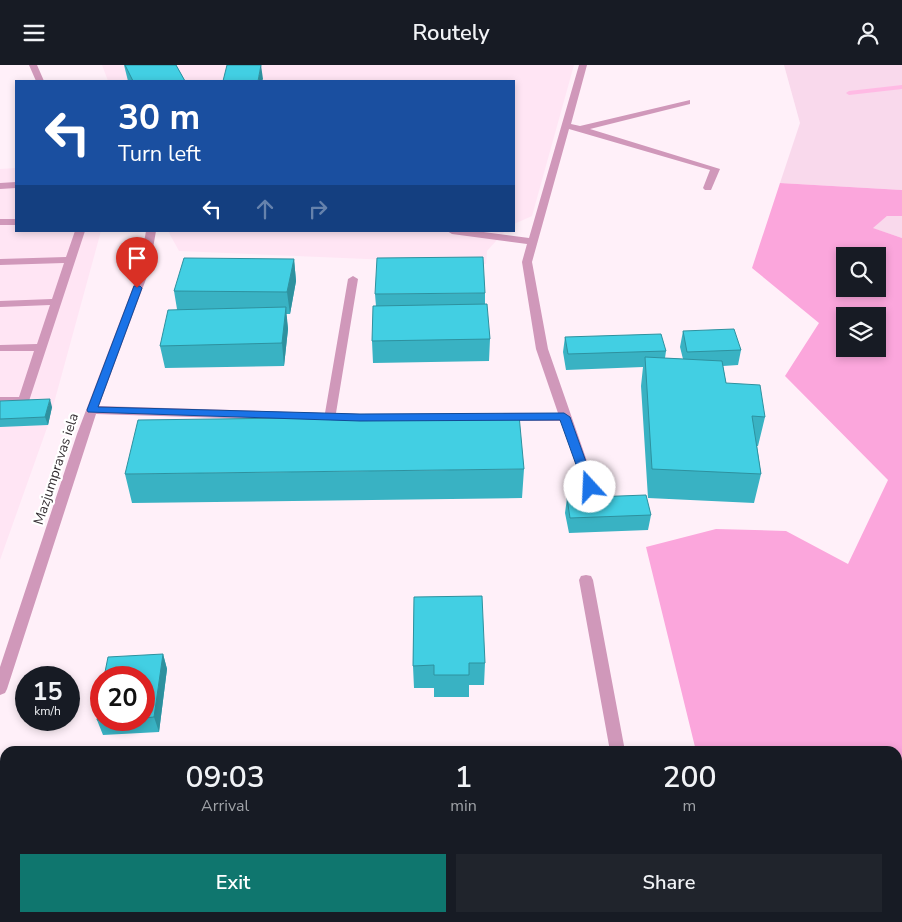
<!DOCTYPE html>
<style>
:root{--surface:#171b24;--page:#20242c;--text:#f1f3f6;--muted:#9ea1a6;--accent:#0f766e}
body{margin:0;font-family:"Nunito Sans",sans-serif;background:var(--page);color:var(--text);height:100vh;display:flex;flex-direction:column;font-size:19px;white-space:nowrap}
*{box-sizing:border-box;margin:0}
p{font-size:16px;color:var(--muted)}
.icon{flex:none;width:28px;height:28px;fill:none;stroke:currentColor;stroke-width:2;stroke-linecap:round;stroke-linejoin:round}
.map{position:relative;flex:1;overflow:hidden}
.details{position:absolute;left:0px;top:681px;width:902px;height:176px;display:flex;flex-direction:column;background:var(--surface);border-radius:15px 15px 0 0;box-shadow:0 2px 8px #0003}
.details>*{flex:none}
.top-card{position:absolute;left:15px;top:15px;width:500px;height:152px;border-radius:0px;box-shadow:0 2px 8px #0003;background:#1a4fa0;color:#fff;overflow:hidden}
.tools{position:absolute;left:836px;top:182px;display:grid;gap:10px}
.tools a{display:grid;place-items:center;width:50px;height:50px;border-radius:0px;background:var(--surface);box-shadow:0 2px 8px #0003;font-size:25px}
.speed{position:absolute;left:15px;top:601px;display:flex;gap:10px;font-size:25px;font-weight:700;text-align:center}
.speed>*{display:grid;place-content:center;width:65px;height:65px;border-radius:50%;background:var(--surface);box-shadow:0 2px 8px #0003;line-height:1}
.speed small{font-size:12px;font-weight:400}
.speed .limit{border:8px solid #d22;background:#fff;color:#111}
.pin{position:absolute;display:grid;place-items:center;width:42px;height:42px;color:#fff;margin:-51px -21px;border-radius:50% 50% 50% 0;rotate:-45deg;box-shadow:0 0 5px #0007}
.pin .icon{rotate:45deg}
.me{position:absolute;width:55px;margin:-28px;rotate:340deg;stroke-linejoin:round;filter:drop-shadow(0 0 4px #0008)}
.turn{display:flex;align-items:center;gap:18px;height:105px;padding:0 20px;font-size:22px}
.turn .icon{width:65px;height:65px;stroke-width:2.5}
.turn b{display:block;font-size:35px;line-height:42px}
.lanes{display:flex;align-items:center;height:48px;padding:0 20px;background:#0003;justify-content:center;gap:25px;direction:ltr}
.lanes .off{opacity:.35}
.eta{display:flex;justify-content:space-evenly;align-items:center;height:85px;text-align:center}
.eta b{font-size:30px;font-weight:600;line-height:35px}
.cta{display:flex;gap:10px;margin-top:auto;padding:10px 20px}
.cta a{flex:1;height:58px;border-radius:0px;background:var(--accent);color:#fff;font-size:20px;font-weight:600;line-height:58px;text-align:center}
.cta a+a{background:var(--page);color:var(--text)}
header{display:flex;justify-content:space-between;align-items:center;height:65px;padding:0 20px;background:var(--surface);font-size:22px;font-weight:600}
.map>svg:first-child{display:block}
</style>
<header><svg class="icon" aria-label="menu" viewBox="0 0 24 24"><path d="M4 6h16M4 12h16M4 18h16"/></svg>Routely<svg class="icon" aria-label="person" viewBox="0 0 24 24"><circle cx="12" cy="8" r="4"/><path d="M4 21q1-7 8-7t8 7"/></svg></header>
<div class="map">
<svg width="902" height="857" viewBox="0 0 902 857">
<rect width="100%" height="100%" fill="#fff0f9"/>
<!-- built -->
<path fill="#ffe5f4" d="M 102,0 L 574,0 L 532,151 L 514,159 L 514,16 L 108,16 Z
M 16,103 L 16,166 L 101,166 L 48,360 L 0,495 L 0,104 Z
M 168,166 L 505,166 L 487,186 L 486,199 L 179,186 Z"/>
<!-- green -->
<path fill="#f9d9ec" d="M 784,0 L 902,0 L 902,125 L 780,118 L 800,58 Z
M 887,151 L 902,151 L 902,173 L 872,163 Z"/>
<!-- forest -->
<path fill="#fba6dc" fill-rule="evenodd" d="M 780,118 L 902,125 L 902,151 L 887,151 L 873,163 L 902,173 L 902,836 L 898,836 L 898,686 L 696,686 L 646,482 L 716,464 L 786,466 L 848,499 L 888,415 L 785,311 L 819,258 L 752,203 ZM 845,191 L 878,191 L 878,224 L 845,224 ZM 845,251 L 878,251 L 878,284 L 845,284 Z"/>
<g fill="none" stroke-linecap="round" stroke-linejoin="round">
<!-- stream -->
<path fill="#ffbae4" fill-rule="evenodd" d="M 902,20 L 902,24 L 849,30 L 846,28 L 849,26 Z"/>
<!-- minor -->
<path fill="#d098ba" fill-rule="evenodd" d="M 29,0 L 37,0 L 44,16 L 36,16 Z
M 579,0 L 587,0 L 571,59 L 580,61 L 690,35 L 690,39 L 590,64 L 720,104 L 711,125 L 705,125 L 703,123 L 710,105 L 569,64 L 532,197 L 548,284 L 596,422 L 590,426 L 584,422 L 561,356 L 504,356 L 498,352 L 504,348 L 558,348 L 536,284 L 522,197 L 527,179 L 452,169 L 447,166 L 476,166 L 529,173 Z
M 16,117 L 16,123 L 0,124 L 0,118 Z
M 0,154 L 16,154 L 16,160 L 0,160 Z
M 75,166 L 85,166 L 29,336 L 23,340 L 0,340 L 0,332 L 19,332 L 34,286 L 0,286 L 0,280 L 37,279 L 50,240 L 0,242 L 0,236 L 52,234 L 64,198 L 0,200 L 0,194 L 66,192 Z
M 146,166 L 156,166 L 149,206 L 99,341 L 325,348 L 348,214 L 353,211 L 358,214 L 336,348 L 357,349 L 363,353 L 357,357 L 96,349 L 7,624 L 5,628 L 0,630 L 0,602 L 77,369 L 139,206 Z
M 586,510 L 591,511 L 593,515 L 625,686 L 610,686 L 579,515 L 581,511 Z
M 13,852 L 30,852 L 29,857 L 13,857 Z
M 640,852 L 657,852 L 657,857 L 641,857 Z"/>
</g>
<!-- wall -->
<path fill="#39b2c3" d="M 124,0 L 176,0 L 185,16 L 128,16 Z
M 294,194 L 296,216 L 290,249 L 286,249 L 288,264 L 284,301 L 165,303 L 160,281 L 177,244 L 174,226 Z
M 485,228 L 485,239 L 490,274 L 489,296 L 373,298 L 372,276 L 376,241 L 375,229 Z
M 683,266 L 741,285 L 738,300 L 723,301 L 726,318 L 765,352 L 758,381 L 757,381 L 761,409 L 754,438 L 648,433 L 641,321 L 643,302 L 566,305 L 563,287 L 565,272 L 666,286 L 665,293 L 683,294 L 680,282 Z
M 0,336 L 52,342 L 48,360 L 0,362 Z
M 524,404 L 522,433 L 132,438 L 125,409 Z
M 567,433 L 651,450 L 648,465 L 569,468 L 565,448 Z
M 414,532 L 485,598 L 484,620 L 469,620 L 469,632 L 434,632 L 434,623 L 414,623 L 413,601 Z
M 163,589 L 167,604 L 159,667 L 103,670 L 97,655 L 144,655 L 144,612 Z
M 82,852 L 111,852 L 83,855 Z"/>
<!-- shaded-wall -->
<path fill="#2e919f" d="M 261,0 L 263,14 L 262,16 L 258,16 Z
M 294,194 L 296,216 L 290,249 L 287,227 Z
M 286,242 L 288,264 L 284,301 L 282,278 Z
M 50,334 L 52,342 L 48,360 L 45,352 Z
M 163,589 L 167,604 L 159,667 L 154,652 Z"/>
<!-- building -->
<path fill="#42cfe3" stroke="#2e919f" d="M 125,0 L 176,0 L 185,16 L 133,16 Z
M 227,0 L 261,0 L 258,16 L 223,16 Z
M 483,192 L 485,228 L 375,229 L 377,193 Z
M 184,193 L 294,194 L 287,227 L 174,226 Z
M 487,239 L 490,274 L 372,276 L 373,241 Z
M 286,242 L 282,278 L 160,281 L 168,245 Z
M 734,264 L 741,285 L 687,287 L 683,266 Z
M 661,269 L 666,286 L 568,289 L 565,272 Z
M 645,292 L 722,296 L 726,318 L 760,320 L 765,352 L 752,351 L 761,409 L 652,404 Z
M 50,334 L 45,352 L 0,354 L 0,336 Z
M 519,350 L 524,404 L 125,409 L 138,355 Z
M 646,430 L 651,450 L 570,453 L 567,433 Z
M 482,531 L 485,598 L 469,598 L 469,610 L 434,610 L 434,600 L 413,601 L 414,532 Z
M 163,589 L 154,652 L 144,653 L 144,612 L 104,612 L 108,592 Z
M 101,631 L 101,655 L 97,655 Z"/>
<!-- route -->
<path fill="#1a73e8" stroke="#114b97" d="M 134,221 L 140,221 L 142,223 L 98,342 L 360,349 L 564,348 L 570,352 L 595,422 L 590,426 L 584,422 L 560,355 L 360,356 L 88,347 L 87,345 Z"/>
<g text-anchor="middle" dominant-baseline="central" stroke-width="4.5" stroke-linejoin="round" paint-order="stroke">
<!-- street labels -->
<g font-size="14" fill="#352f33" stroke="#fff">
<text transform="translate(56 404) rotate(-72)">Mazjumpravas iela</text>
</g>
</g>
</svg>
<div class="tools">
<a><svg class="icon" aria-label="search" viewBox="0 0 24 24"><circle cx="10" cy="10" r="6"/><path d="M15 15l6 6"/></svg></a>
<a><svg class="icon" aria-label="layers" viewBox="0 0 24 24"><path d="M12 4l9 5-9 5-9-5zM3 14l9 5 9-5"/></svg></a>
</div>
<div class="speed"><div>15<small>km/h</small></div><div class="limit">20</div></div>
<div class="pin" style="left:137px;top:223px;background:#d93025"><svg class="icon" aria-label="arrive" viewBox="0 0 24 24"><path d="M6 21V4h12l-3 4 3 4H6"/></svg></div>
<svg class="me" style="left:590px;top:422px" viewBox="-20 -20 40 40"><circle r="19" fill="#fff"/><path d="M0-13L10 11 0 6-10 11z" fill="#1a73e8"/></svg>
<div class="top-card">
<div class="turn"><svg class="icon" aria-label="left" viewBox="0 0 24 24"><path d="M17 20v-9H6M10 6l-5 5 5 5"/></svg><div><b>30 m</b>Turn left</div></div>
<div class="lanes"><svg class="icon" aria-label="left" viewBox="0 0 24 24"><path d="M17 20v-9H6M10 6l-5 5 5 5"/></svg><svg class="icon off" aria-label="ahead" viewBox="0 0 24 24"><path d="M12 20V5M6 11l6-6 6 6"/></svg><svg class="icon off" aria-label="right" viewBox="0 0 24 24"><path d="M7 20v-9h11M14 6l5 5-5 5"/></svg></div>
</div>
<section class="details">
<div class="eta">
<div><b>09:03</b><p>Arrival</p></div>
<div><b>1</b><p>min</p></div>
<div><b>200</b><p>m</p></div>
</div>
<div class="cta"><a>Exit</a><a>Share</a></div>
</section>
</div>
